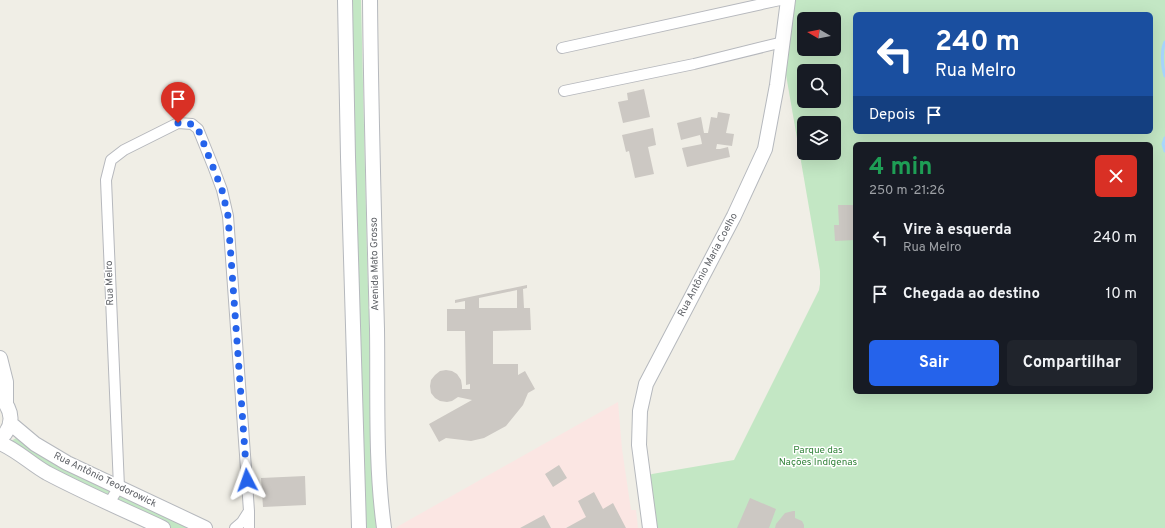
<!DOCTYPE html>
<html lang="pt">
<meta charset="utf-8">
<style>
:root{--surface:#171b24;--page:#20242c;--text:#f1f3f6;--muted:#9ea1a6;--accent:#2563eb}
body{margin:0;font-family:Overpass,sans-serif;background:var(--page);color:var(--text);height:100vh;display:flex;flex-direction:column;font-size:15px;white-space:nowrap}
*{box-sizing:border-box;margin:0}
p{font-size:13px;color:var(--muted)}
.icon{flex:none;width:22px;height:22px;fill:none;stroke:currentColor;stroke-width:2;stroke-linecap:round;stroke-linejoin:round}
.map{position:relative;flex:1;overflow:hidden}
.panel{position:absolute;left:853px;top:142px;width:300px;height:252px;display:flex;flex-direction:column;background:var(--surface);border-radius:6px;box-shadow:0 4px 16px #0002}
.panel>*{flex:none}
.top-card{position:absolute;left:853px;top:12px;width:300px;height:122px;border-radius:6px;box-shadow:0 4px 16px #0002;background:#1a4fa0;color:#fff;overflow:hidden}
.needle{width:26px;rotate:279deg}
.buttons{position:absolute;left:797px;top:12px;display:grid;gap:8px}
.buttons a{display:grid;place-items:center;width:44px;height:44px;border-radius:6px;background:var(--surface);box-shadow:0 4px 16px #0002;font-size:20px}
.pin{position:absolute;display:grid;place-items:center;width:34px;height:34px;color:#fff;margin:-41px -17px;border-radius:50% 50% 50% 0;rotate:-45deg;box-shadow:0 0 4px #0007}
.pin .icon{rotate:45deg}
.me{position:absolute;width:44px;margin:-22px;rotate:356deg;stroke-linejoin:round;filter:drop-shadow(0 0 3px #0008)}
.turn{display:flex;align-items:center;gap:14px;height:84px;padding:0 16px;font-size:18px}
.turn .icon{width:52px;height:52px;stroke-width:2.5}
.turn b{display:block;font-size:28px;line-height:34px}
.then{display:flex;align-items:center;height:38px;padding:0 16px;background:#0003;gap:8px;font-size:15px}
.round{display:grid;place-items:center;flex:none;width:42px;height:42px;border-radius:6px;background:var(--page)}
.head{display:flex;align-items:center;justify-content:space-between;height:68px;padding:0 16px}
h1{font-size:24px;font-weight:700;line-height:30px;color:#1e9e55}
.primary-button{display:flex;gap:8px;margin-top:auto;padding:8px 16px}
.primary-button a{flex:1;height:46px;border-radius:6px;background:var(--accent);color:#fff;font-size:16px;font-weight:700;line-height:46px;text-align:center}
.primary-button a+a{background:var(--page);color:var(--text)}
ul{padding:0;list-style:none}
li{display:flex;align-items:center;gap:12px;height:56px;padding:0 16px}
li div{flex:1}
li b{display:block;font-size:15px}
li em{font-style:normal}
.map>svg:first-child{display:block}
</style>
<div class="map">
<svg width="1165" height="528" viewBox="0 0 1165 528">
<rect width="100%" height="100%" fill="#f0eee6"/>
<!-- medical -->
<path fill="#fbe6e3" d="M 618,402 L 622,449 L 631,510 L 636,510 L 638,528 L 395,528 Z"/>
<!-- green -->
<path fill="#c3e7c4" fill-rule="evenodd" d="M 347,0 L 361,0 L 367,256 L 376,528 L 363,528 Z
M 794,0 L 1165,0 L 1165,528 L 656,528 L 650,475 L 652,474 L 734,460 L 819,290 L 820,284 L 820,271 L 785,69 ZM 855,14 L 1151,14 L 1151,132 L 855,132 ZM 804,19 L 834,19 L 834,49 L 804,49 ZM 804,71 L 834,71 L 834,101 L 804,101 ZM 804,123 L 834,123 L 834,153 L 804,153 ZM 855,144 L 1151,144 L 1151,392 L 855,392 Z
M 18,437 L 193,528 L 170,528 L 73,484 L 11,441 Z"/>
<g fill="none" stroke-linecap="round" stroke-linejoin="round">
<!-- stream -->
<path stroke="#a8d6fe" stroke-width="3" d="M 1165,42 C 1161,50 1162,67 1165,76
M 1165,138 L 1163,144 L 1165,151"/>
</g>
<!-- building -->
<path fill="#ccc8c3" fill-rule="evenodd" d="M 644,89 L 650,117 L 623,123 L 618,102 L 628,100 L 627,93 Z
M 718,112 L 730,114 L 726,133 L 734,134 L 732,146 L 717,144 L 716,149 L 720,149 L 728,147 L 730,157 L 687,167 L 682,148 L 702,144 L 701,139 L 700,135 L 681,140 L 677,123 L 701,117 L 704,133 L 708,133 L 711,117 L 717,118 Z
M 653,128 L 656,145 L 648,147 L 654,174 L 635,178 L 629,151 L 626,152 L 622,135 Z
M 838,205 L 855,205 L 855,240 L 835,241 L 834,225 L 839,225 Z
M 527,285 L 527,288 L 523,289 L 524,308 L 530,308 L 531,330 L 493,331 L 493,364 L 518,364 L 518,375 L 525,371 L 535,389 L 528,393 L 523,405 L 506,426 L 484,438 L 471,441 L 446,438 L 439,442 L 429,424 L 472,400 L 458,397 L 452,401 L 447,402 L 440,401 L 435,398 L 431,393 L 430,386 L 431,380 L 435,375 L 440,371 L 446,370 L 452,371 L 457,374 L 461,380 L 462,386 L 462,389 L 470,389 L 470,384 L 466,385 L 465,331 L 447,331 L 447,309 L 465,309 L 465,301 L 455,303 L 455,300 ZM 517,290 L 517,308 L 479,308 L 479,298 Z
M 559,465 L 567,478 L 553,487 L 545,474 Z
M 305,476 L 306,505 L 263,507 L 261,478 Z
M 594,492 L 603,509 L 613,503 L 626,528 L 566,528 L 586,517 L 578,501 Z
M 750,498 L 776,509 L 769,528 L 737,528 Z
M 793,511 L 795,511 L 795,518 L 802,521 L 804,525 L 804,528 L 775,528 L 776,524 L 785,513 Z
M 544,515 L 551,528 L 520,528 Z"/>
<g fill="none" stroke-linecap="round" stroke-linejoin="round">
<defs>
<path id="street" d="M 562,48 L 780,0
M 564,91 L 694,64 L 783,42
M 109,503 L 119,487 L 106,180 L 111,160 L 124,150 L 178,123 L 192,124 L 198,129 L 213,166 L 222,190 L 228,216 L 249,511 L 249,528
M 235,528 L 242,522 L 249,511"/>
<path id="secondary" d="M 345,0 L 348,157 L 359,528
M 370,0 C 371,110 374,219 377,329 C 378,395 375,462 384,528
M 0,358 L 6,382 L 6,403
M 0,397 C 13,410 15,426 0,439
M 10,423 L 35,444 L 67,463 L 205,528
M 0,443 C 17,450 31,464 47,473 C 85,493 124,510 163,528
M 650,528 L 639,445 L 640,411 L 646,384 L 734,216 L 765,149 L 777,85 L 788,0"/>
</defs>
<!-- street casing -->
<use href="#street" stroke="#b6b8bd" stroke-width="12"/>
<!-- secondary casing -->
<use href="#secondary" stroke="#b5b8bd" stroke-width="16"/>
<!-- street -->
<use href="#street" stroke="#fff" stroke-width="10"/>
<!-- secondary -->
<use href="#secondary" stroke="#fff" stroke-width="14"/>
</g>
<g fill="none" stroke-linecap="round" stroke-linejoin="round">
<!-- route -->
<path stroke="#2563eb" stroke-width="7" stroke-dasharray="0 12.6" d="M 178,123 L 192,124 L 198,129 L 222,190 L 228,216 L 247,480"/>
</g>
<g text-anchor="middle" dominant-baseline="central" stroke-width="3" stroke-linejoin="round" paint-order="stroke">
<!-- street labels -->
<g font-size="10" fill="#5e6166" stroke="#fff">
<text transform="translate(375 264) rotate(-91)">Avenida Mato Grosso</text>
<text transform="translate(708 265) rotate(-62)">Rua Antônio Maria Coelho</text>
<text transform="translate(110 283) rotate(-92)">Rua Melro</text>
<text transform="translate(105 480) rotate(26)">Rua Antônio Teodorowick</text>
</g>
<!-- park labels -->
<g font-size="10" fill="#36853d" stroke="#fff">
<text x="818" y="450">Parque das<tspan x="818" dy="12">Nações Indígenas</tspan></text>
</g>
</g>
</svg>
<div class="buttons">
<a><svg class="needle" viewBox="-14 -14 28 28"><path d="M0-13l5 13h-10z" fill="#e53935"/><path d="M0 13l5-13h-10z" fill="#9ea1a6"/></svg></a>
<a><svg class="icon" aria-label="search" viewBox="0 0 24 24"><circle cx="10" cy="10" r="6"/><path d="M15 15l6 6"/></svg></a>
<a><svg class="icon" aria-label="layers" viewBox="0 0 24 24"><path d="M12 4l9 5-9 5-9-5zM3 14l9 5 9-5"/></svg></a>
</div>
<div class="pin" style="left:178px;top:123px;background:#d93025"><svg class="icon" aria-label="arrive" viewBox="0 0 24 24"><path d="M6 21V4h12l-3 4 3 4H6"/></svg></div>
<svg class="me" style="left:247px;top:480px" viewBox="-20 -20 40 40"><path d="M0-17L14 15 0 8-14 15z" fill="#2563eb" stroke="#fff" stroke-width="4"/></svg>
<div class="top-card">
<div class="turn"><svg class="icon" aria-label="left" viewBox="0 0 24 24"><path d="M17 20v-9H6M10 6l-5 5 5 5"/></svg><div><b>240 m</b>Rua Melro</div></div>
<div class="then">Depois<svg class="icon" aria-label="arrive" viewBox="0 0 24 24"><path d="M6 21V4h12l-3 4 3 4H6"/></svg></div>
</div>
<section class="panel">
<div class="head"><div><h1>4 min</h1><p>250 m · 21:26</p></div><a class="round" style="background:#d93025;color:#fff"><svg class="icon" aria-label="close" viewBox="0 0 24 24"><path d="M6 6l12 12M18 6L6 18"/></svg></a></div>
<ul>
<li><svg class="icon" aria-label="left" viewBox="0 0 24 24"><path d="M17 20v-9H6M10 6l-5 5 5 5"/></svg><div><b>Vire à esquerda</b><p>Rua Melro</p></div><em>240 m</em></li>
<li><svg class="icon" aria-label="arrive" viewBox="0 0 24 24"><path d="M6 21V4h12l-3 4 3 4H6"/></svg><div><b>Chegada ao destino</b></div><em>10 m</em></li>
</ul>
<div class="primary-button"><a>Sair</a><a>Compartilhar</a></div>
</section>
</div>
